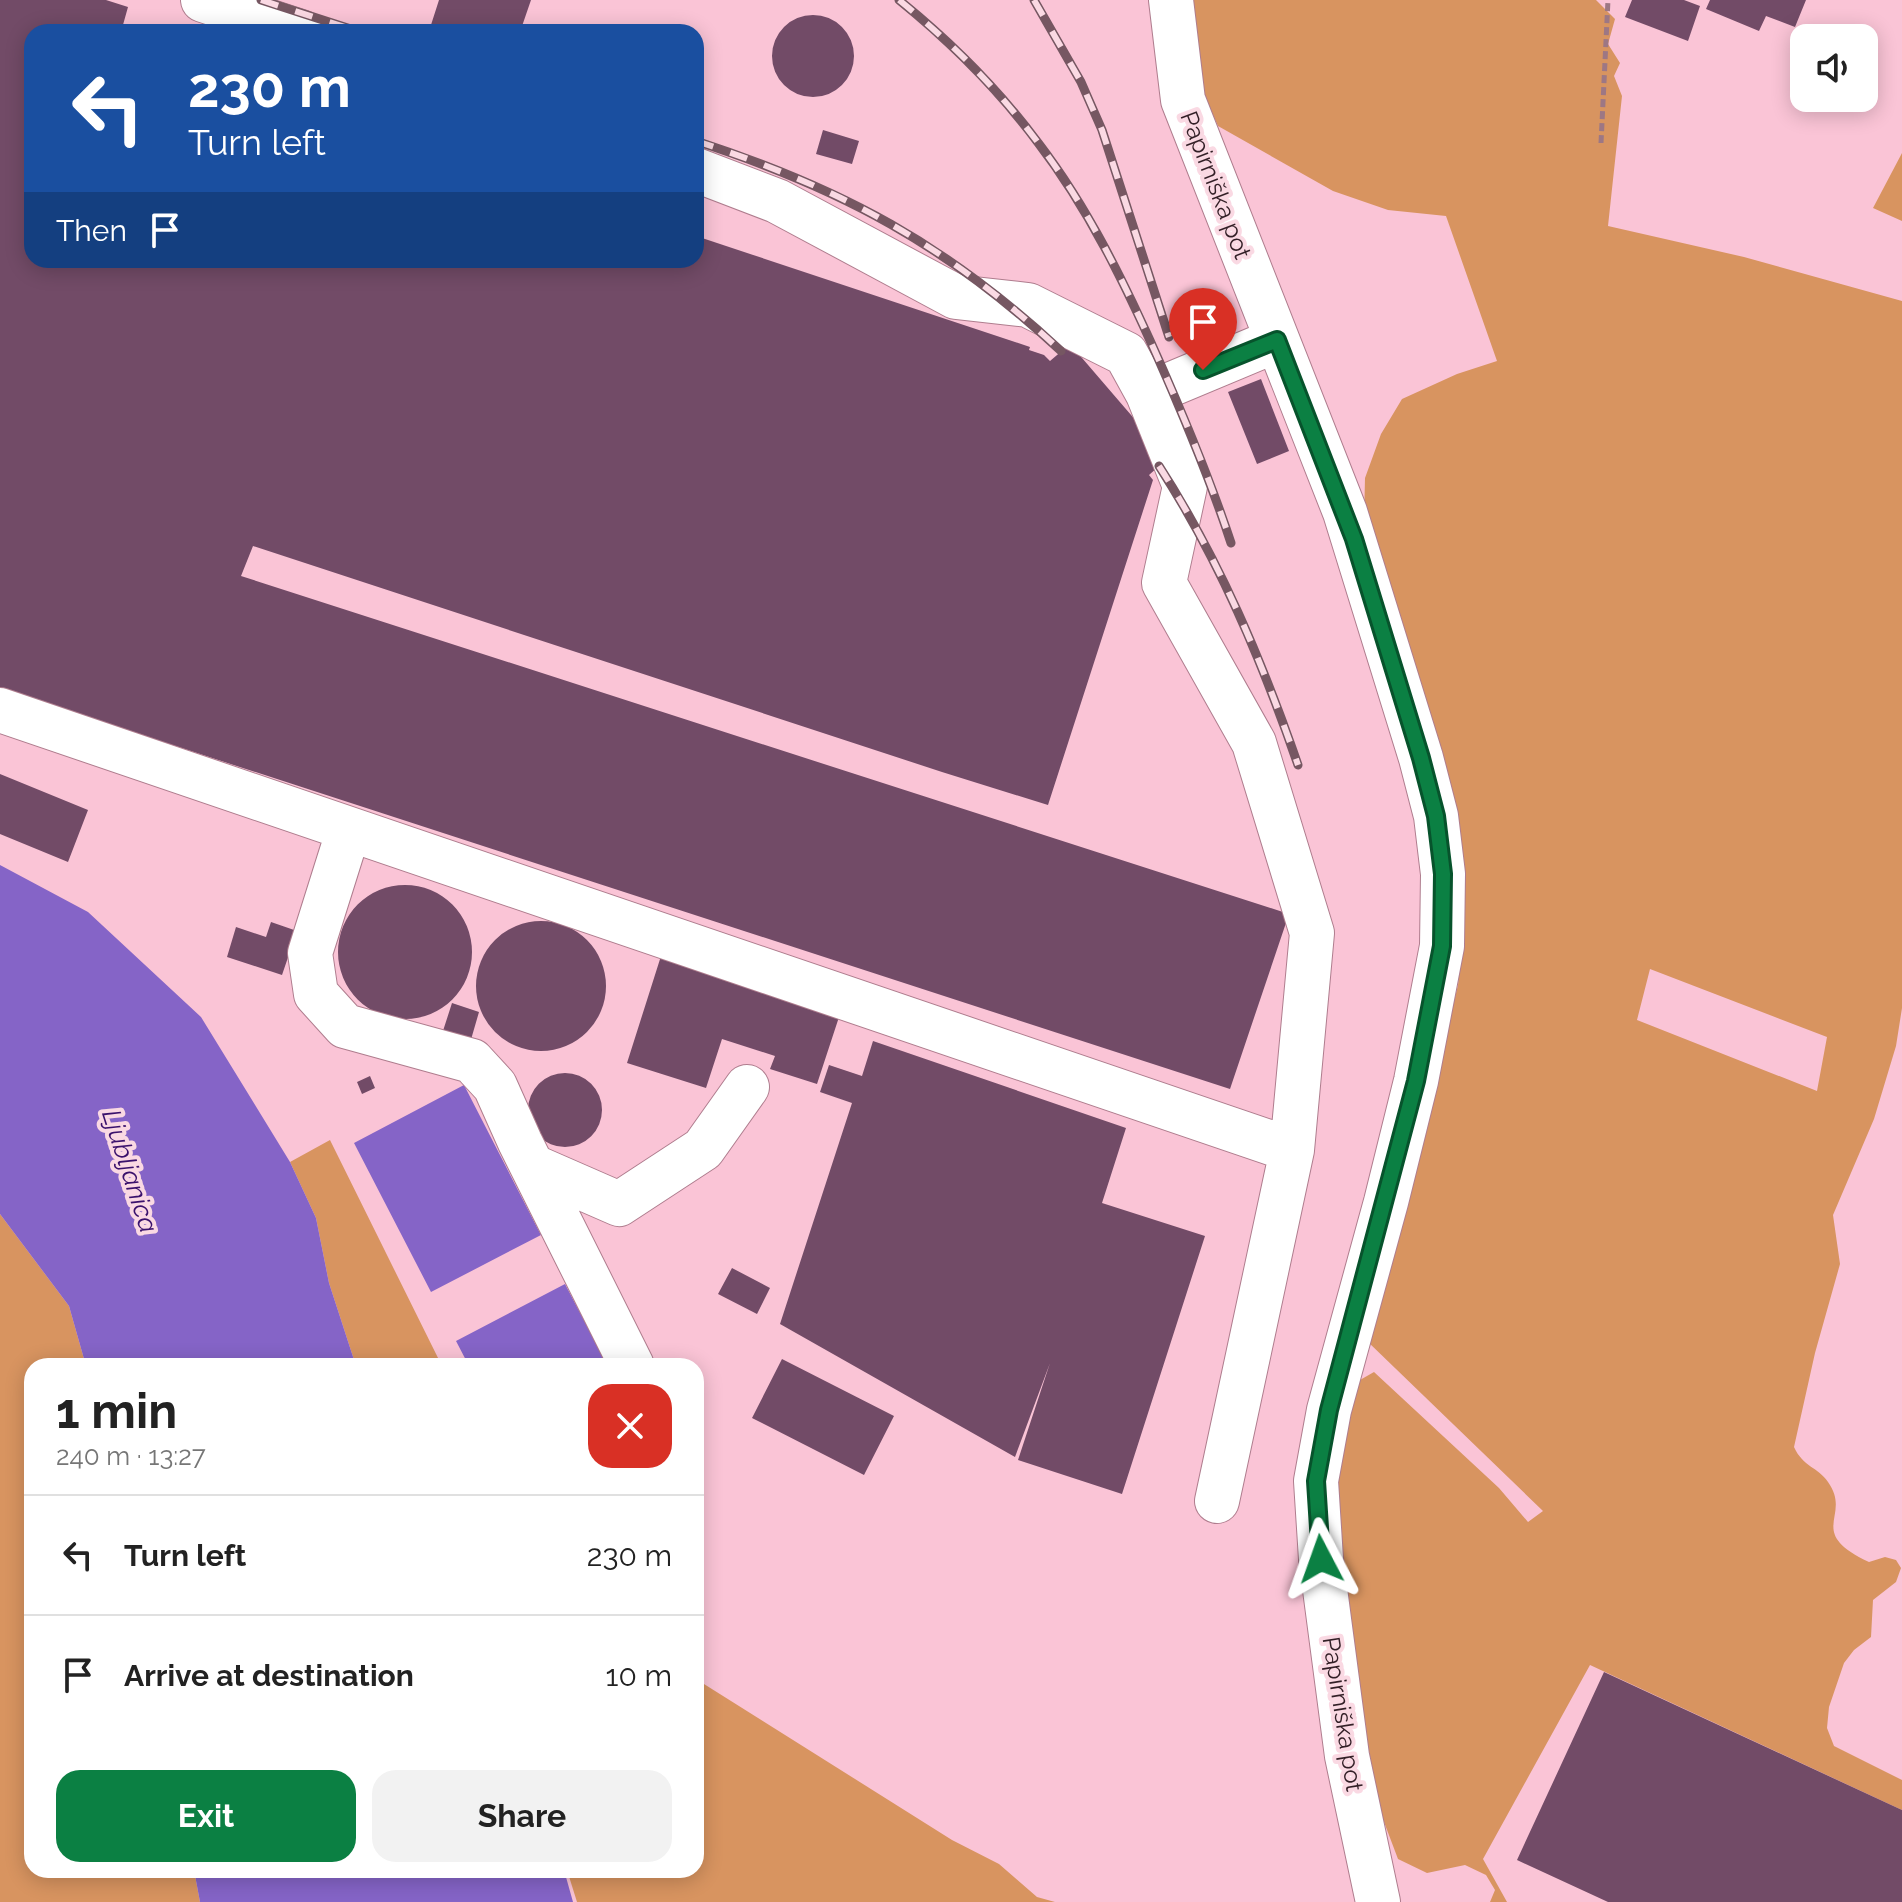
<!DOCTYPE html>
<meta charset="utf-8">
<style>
:root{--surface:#fff;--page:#f2f2f2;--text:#222;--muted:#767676;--line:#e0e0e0;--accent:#0b8043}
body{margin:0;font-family:Raleway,sans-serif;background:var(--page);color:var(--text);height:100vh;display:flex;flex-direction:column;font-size:30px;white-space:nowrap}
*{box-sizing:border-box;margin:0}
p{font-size:26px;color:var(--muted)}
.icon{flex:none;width:44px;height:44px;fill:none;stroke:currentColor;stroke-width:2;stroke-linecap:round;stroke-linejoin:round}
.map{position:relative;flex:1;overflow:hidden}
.drawer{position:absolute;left:24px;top:1358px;width:680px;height:520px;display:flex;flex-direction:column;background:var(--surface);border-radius:24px;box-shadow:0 4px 20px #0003}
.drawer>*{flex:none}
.top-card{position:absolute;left:24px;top:24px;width:680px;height:244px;border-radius:24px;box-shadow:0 4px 20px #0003;background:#1a4fa0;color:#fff;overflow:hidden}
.controls{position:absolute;left:1790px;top:24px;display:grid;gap:16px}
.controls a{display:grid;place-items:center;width:88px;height:88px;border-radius:16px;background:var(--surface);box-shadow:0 4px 20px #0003;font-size:40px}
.pin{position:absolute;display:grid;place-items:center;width:68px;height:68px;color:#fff;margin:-82px -34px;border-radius:50% 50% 50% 0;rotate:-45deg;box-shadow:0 0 8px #0007}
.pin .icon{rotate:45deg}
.me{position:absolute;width:88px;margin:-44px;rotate:356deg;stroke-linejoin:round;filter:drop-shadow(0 0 6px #0008)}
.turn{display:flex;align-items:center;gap:28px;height:168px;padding:0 32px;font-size:36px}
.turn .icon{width:104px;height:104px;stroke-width:2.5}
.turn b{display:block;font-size:56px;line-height:68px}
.then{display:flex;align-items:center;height:76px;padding:0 32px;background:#0003;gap:16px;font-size:30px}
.round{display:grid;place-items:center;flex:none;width:84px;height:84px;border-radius:24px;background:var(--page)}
.head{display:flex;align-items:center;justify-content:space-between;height:136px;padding:0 32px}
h1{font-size:48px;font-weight:700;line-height:60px}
.action{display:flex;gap:16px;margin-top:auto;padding:16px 32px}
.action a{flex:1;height:92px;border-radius:24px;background:var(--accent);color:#fff;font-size:32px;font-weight:700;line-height:92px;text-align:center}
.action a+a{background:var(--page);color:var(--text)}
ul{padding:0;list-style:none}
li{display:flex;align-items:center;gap:24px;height:120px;padding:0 32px;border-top:2px solid var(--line)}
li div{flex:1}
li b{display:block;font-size:30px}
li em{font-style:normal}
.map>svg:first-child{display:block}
</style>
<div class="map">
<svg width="1902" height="1902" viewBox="0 0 1902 1902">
<rect width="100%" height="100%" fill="#fac4d6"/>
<!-- green -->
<path fill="#d89460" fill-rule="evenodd" d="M 1190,0 L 1596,0 L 1615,19 L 1608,44 L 1620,63 L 1614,76 L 1622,96 L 1608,226 L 1744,257 L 1902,301 L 1902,1008 L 1896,1046 L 1874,1119 L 1833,1215 L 1840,1264 L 1815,1353 L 1794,1447 C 1803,1467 1818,1467 1828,1482 C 1853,1517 1804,1531 1869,1562 L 1885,1557 L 1896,1560 L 1901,1568 L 1896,1582 L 1873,1600 L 1871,1637 L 1854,1650 L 1844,1663 L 1829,1707 L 1827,1728 L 1834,1746 L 1902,1780 L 1902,1810 L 1590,1665 L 1483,1859 L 1507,1902 L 1490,1902 L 1495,1890 L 1486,1875 L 1465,1865 L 1427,1873 L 1398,1859 L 1381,1814 C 1358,1686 1322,1551 1346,1420 C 1348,1406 1355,1393 1360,1380 L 1374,1372 L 1499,1488 L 1528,1522 L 1543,1511 L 1367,1341 L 1396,1240 L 1458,985 L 1464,927 L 1364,523 L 1365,478 L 1381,434 L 1402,399 L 1457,374 L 1497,361 L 1446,216 L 1388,210 L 1333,191 L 1218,126 L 1202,91 ZM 1650,969 L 1827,1037 L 1817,1091 L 1637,1020 Z
M 1902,153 L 1902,221 L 1873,208 Z
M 330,1140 L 442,1366 L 356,1366 L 329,1283 L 316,1218 L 290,1162 Z
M 0,1214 L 69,1306 L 86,1366 L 32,1366 L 32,1870 L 194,1870 L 200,1902 L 0,1902 Z
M 696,1679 L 952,1840 L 999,1864 L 1037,1897 L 1055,1902 L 577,1902 L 567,1870 L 696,1870 Z"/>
<!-- water -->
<path fill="#8564c7" d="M 0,865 L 88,912 L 201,1017 L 290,1162 L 316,1218 L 329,1283 L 356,1366 L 86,1366 L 69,1306 L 0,1214 Z
M 464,1085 L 541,1235 L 431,1292 L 354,1143 Z
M 565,1284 L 608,1366 L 469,1366 L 456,1341 Z
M 194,1870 L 564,1870 L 573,1902 L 200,1902 Z"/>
<!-- building -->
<path fill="#724b67" d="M 0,0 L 106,0 L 128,7 L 121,32 L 32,32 L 32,260 L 696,260 L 696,236 L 1030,347 L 1029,350 L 1044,355 L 1050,361 L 1070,344 L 1168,458 L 1149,475 L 1153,480 L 1048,805 L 942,772 L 253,546 L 241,576 L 1289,914 L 1230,1089 L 0,689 Z
M 439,0 L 531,0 L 520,32 L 442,32 L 430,28 Z
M 1632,0 L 1684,0 L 1700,6 L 1688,41 L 1625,17 Z
M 1710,0 L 1806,0 L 1795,27 L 1766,16 L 1759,31 L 1706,9 Z
M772 56a41 41 0 1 1 82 0a41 41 0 1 1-82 0Z
M 823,130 L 859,141 L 852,164 L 816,154 Z
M 1261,379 L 1289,451 L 1257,464 L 1228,392 Z
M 0,774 L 88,810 L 68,862 L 0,834 Z
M338 952a67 67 0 1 1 134 0a67 67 0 1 1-134 0Z
M476 986a65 65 0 1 1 130 0a65 65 0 1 1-130 0Z
M 271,922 L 297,931 L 282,975 L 227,957 L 236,927 L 266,937 Z
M 661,956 L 840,1014 L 817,1084 L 770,1069 L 775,1056 L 722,1039 L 706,1088 L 627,1063 Z
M 452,1003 L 479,1012 L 470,1043 L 442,1034 Z
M 873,1041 L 1126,1128 L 1102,1203 L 1205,1236 L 1122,1494 L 1018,1460 L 1050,1363 L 1015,1457 L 780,1324 L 852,1103 L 820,1092 L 829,1065 L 862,1076 Z
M528 1110a37 37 0 1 1 74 0a37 37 0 1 1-74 0Z
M 370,1076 L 375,1088 L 362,1094 L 357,1082 Z
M 732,1268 L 770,1288 L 757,1314 L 718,1294 Z
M 782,1359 L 894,1416 L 864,1475 L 752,1418 Z
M 1604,1672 L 1902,1810 L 1902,1902 L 1608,1902 L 1517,1860 Z"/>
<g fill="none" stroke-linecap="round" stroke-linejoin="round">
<defs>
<path id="minor" d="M 203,0 L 301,32
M 1171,0 L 1183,100 L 1345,512 L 1421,758 L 1436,816 L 1443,874 L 1442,946 L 1416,1081 L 1386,1202 L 1329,1410 L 1316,1481 L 1321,1559 L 1347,1756 L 1378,1902
M 696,170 L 777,201 L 956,297 L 1028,305 L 1126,354 L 1148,394 L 1185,486 L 1164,583 L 1254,743 L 1312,933 L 1292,1150 L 1217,1501
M 1148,394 L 1277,340
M 0,710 L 1292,1150
M 349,829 L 310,953 L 316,994 L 345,1026 L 472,1061 L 495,1086 L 520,1142 L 632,1366
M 532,1166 L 619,1204 L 703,1149 L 747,1087"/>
</defs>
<!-- minor casing -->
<use href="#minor" stroke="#af7d8e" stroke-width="46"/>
<!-- path -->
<path stroke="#9d7784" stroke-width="5" stroke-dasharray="8 4" stroke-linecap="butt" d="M 1601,143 L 1608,0"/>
<!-- minor -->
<use href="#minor" stroke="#fff" stroke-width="44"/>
<defs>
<path id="rail" d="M 261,0 L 360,32
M 899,0 C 951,42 999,90 1039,144 C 1088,208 1124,282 1157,356 C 1184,417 1210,479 1231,543
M 1034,0 L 1081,82 L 1102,130 L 1169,337
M 696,141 C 843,189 947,245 1061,351
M 1159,466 C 1219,559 1262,661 1298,765"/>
</defs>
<!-- rail casing -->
<use href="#rail" stroke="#765762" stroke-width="9"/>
<!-- rail -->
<use href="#rail" stroke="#fad9e3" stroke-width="6" stroke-dasharray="18" stroke-linecap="butt"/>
</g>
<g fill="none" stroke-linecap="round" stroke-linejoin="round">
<defs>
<path id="route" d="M 1203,370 L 1277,340 L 1354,539 L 1421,758 L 1436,816 L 1443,874 L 1442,946 L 1416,1081 L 1329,1410 L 1316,1481 L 1321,1559"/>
</defs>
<!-- route casing -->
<use href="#route" stroke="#07532c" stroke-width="20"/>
<!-- route -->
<use href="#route" stroke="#0b8043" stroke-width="14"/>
</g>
<g text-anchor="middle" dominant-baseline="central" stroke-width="8" stroke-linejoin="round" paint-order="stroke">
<!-- street labels -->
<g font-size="24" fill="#321f26" stroke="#fad9e3">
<text transform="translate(1216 185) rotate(69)">Papirniška pot</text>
<text transform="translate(1343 1714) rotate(81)">Papirniška pot</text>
</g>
<!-- water labels -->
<g font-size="26" font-style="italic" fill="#3a116c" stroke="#fad9e3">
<text transform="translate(130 1171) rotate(72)">Ljubljanica</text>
</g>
</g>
</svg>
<div class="controls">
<a><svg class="icon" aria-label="sound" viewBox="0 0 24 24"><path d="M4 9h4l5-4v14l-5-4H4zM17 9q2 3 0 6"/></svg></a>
</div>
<div class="pin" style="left:1203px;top:370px;background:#d93025"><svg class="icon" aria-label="arrive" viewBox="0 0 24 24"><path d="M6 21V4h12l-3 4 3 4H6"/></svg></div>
<svg class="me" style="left:1321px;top:1559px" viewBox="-20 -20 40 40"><path d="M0-17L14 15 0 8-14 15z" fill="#0b8043" stroke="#fff" stroke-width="4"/></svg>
<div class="top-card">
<div class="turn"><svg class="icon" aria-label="left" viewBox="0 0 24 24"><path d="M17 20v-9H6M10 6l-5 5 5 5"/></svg><div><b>230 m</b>Turn left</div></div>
<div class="then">Then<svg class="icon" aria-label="arrive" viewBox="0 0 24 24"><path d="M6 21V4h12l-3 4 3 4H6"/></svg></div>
</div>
<section class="drawer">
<div class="head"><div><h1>1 min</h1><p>240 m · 13:27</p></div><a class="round" style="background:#d93025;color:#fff"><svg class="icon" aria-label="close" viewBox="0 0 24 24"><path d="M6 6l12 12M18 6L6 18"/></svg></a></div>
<ul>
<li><svg class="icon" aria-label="left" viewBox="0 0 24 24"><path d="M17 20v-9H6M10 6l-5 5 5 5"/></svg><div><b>Turn left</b></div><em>230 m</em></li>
<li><svg class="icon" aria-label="arrive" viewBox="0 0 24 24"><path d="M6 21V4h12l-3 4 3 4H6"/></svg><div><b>Arrive at destination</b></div><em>10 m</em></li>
</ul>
<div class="action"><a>Exit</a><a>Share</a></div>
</section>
</div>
